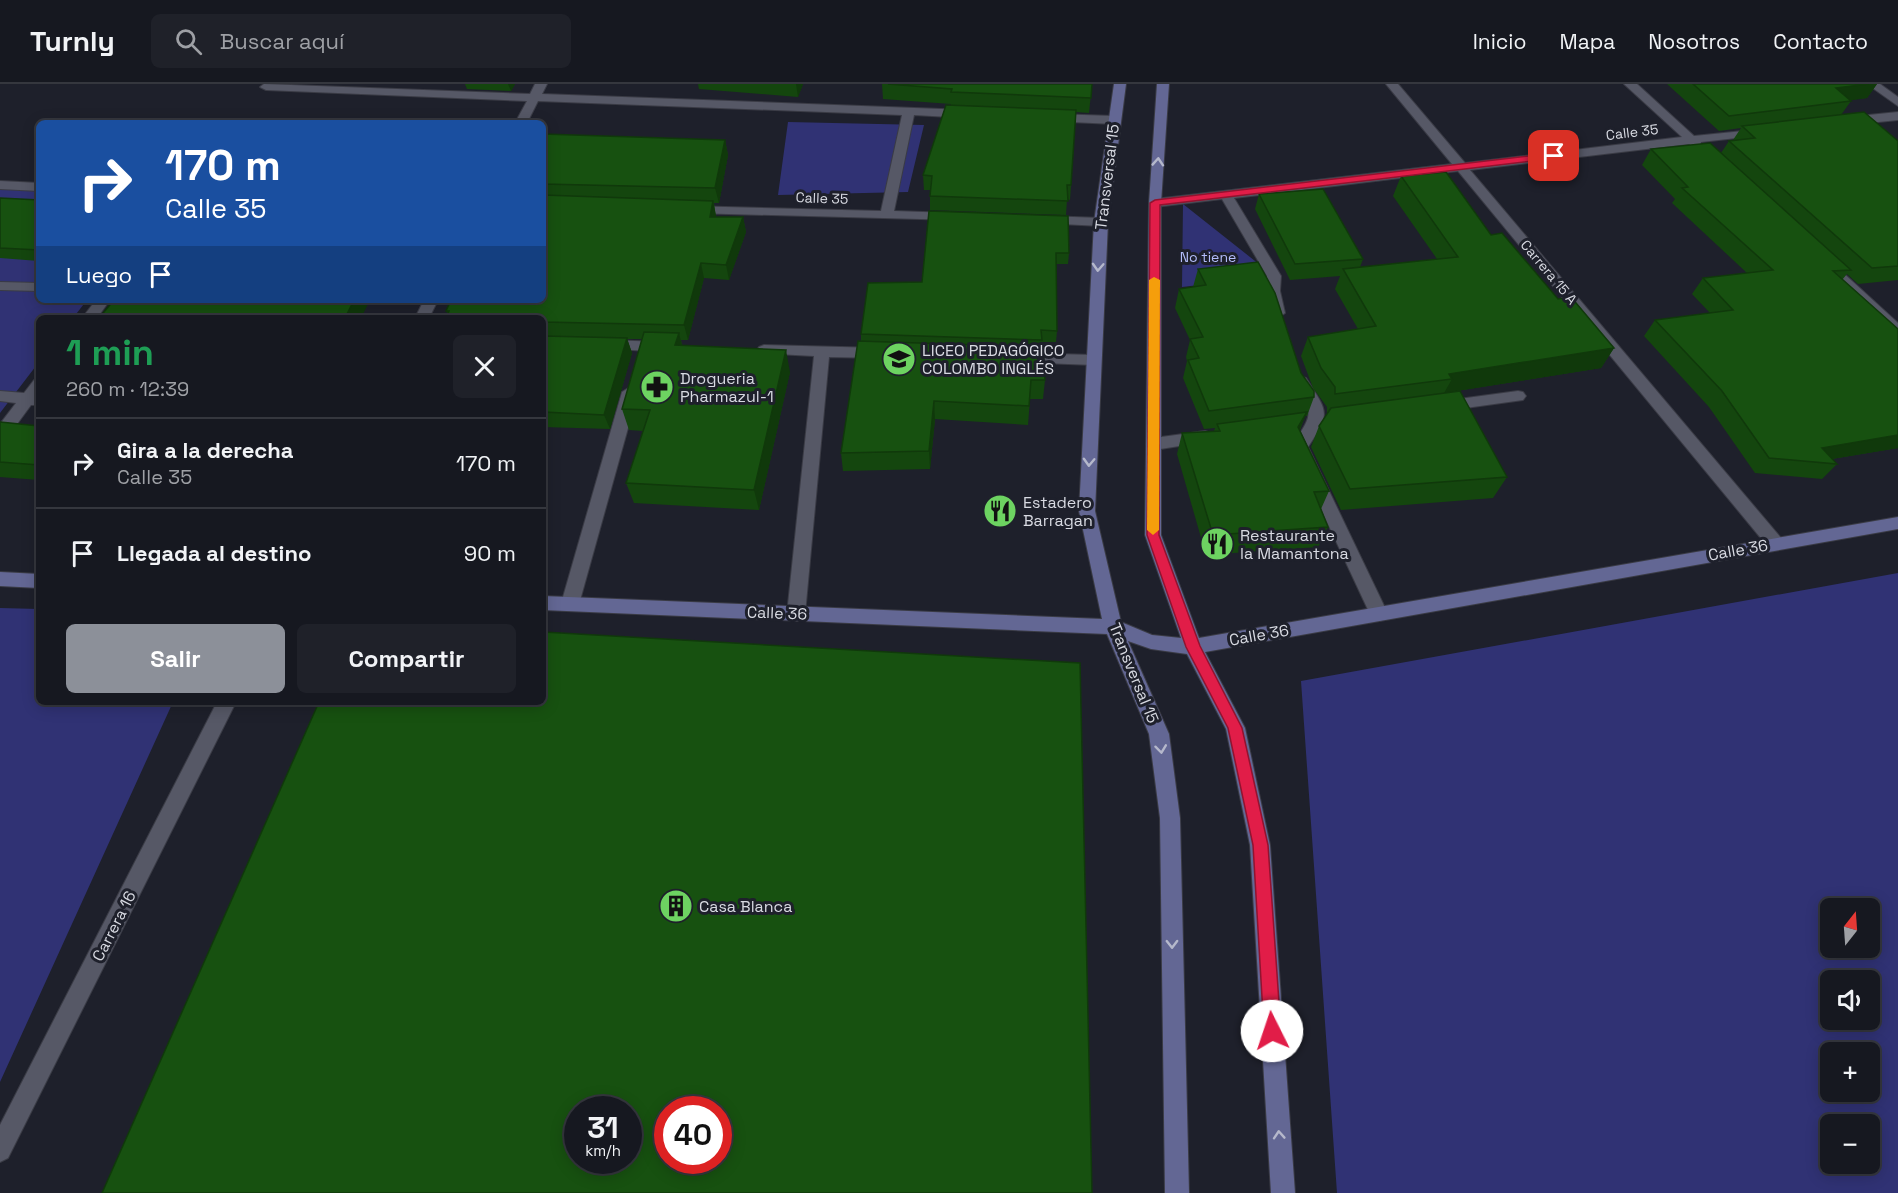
<!DOCTYPE html>
<html lang="es">
<meta charset="utf-8">
<style>
:root{--surface:#161820;--page:#1f2129;--text:#f1f3f6;--muted:#9ea0a5;--line:#35373e;--accent:#8c9099}
body{margin:0;font-family:"Space Grotesk",sans-serif;background:var(--page);color:var(--text);height:100vh;display:flex;flex-direction:column;font-size:22px;white-space:nowrap}
*{box-sizing:border-box;margin:0}
p{font-size:20px;color:var(--muted)}
.icon{flex:none;width:33px;height:33px;fill:none;stroke:currentColor;stroke-width:2;stroke-linecap:round;stroke-linejoin:round}
.map{position:relative;flex:1;overflow:hidden}
.side{position:absolute;left:36px;top:231px;width:510px;height:390px;display:flex;flex-direction:column;background:var(--surface);border-radius:9px;box-shadow:0 3px 15px #0003,0 0 0 2px var(--line)}
.side>*{flex:none}
.top-card{position:absolute;left:36px;top:36px;width:510px;height:183px;border-radius:9px;box-shadow:0 3px 15px #0003,0 0 0 2px var(--line);background:#1a4fa0;color:#fff;overflow:hidden}
.needle{width:39px;rotate:17deg}
.fabs{position:absolute;left:1820px;top:814px;display:grid;gap:12px}
.fabs a{display:grid;place-items:center;width:60px;height:60px;border-radius:9px;background:var(--surface);box-shadow:0 3px 15px #0003,0 0 0 2px var(--line);font-size:30px}
.speed{position:absolute;left:564px;top:1012px;display:flex;gap:12px;font-size:30px;font-weight:700;text-align:center}
.speed>*{display:grid;place-content:center;width:78px;height:78px;border-radius:50%;background:var(--surface);box-shadow:0 3px 15px #0003,0 0 0 2px var(--line);line-height:1}
.speed small{font-size:15px;font-weight:400}
.speed .limit{border:9px solid #d22;background:#fff;color:#111}
.pin{position:absolute;display:grid;place-items:center;width:51px;height:51px;color:#fff;margin:-26px;border-radius:12px;box-shadow:0 3px 9px #0006}
.me{position:absolute;width:66px;margin:-33px;rotate:356deg;stroke-linejoin:round;filter:drop-shadow(0 0 4px #0008)}
.turn{display:flex;align-items:center;gap:21px;height:126px;padding:0 30px;font-size:27px}
.turn .icon{width:78px;height:78px;stroke-width:2.5}
.turn b{display:block;font-size:42px;line-height:51px}
.then{display:flex;align-items:center;height:57px;padding:0 30px;background:#0003;gap:12px;font-size:22px}
.round{display:grid;place-items:center;flex:none;width:63px;height:63px;border-radius:9px;background:var(--page)}
.headline{display:flex;align-items:center;justify-content:space-between;height:102px;padding:0 30px}
h1{font-size:36px;font-weight:600;line-height:45px;color:#1e9e55}
.primary-button{display:flex;gap:12px;margin-top:auto;padding:12px 30px}
.primary-button a{flex:1;height:69px;border-radius:9px;background:var(--accent);color:#fff;font-size:24px;font-weight:600;line-height:69px;text-align:center}
.primary-button a+a{background:var(--page);color:var(--text)}
ul{padding:0;list-style:none}
li{display:flex;align-items:center;gap:18px;height:90px;padding:0 30px;border-top:2px solid var(--line)}
li div{flex:1}
li b{display:block;font-size:22px}
li em{font-style:normal}
header{display:flex;align-items:center;gap:36px;box-sizing:border-box;height:84px;padding:0 30px;background:var(--surface);border-bottom:2px solid var(--line)}
header strong{font-size:28px}
nav{display:flex;gap:33px;margin-inline-start:auto;font-size:21px}
.search{width:420px;height:54px;background:var(--page);display:flex;align-items:center;gap:15px;box-sizing:border-box;padding:0 21px;border-radius:9px;color:var(--muted);font-size:22px}
.map>svg:first-child{display:block}
</style>
<header>
<strong>Turnly</strong>
<div class="search"><svg class="icon" aria-label="search" viewBox="0 0 24 24"><circle cx="10" cy="10" r="6"/><path d="M15 15l6 6"/></svg>Buscar aquí</div>
<nav><a>Inicio</a><a>Mapa</a><a>Nosotros</a><a>Contacto</a></nav>
</header>
<div class="map">
<svg width="1898" height="1109" viewBox="0 0 1898 1109">
<rect width="100%" height="100%" fill="#1e202b"/>
<!-- green -->
<path fill="#303274" fill-rule="evenodd" d="M 788,38 L 924,41 L 908,108 L 778,111 Z
M 0,100 L 39,101 L 39,216 L 87,216 L 73,234 L 39,234 L 39,278 L 0,329 Z
M 1183,120 L 1274,192 L 1182,203 Z
M 1898,489 L 1898,1109 L 1337,1109 L 1301,597 ZM 1830,825 L 1869,825 L 1869,864 L 1830,864 ZM 1830,897 L 1869,897 L 1869,936 L 1830,936 ZM 1830,969 L 1869,969 L 1869,1008 L 1830,1008 ZM 1830,1041 L 1869,1041 L 1869,1080 L 1830,1080 Z
M 0,524 L 39,525 L 39,618 L 173,618 L 0,998 Z"/>
<g fill="none" stroke-linecap="round" stroke-linejoin="round">
<defs>
<path id="street" d="M 264,0 L 530,10 L 535,0 L 547,0 L 542,10 L 968,26 L 974,30 L 968,34 L 914,31 L 894,127 L 952,129 L 959,133 L 957,136 L 692,129 L 686,125 L 687,122 L 881,127 L 902,31 L 538,17 L 527,39 L 515,39 L 527,17 L 266,6 L 260,3 Z
M 1386,0 L 1398,0 L 1465,79 L 1682,53 L 1624,0 L 1637,0 L 1694,52 L 1763,45 L 1763,51 L 1701,58 L 1700,63 L 1696,64 L 1689,60 L 1470,86 L 1781,454 L 1783,459 L 1781,464 L 1769,464 L 1458,87 L 1234,114 L 1281,192 L 1280,207 L 1285,229 L 1278,234 L 1271,229 L 1266,207 L 1267,192 L 1222,115 L 1155,123 L 1149,119 L 1155,115 L 1452,80 Z
M 1867,0 L 1880,0 L 1898,13 L 1898,22 Z
M 1898,28 L 1898,36 L 1849,41 L 1843,37 L 1849,33 Z
M 1053,30 L 1114,32 L 1120,36 L 1114,40 L 1049,37 L 1047,34 Z
M 0,97 L 39,99 L 39,107 L 0,105 Z
M 1046,132 L 1101,134 L 1108,138 L 1101,142 L 1041,139 L 1041,133 Z
M 1824,175 L 1829,176 L 1898,239 L 1898,252 L 1893,250 L 1819,182 L 1819,176 Z
M 0,198 L 39,199 L 39,207 L 0,206 Z
M 96,216 L 110,216 L 97,234 L 82,234 Z
M 424,216 L 438,216 L 429,234 L 415,234 Z
M 605,256 L 664,258 L 671,263 L 664,268 L 600,264 L 598,261 L 600,258 Z
M 764,261 L 880,264 L 887,269 L 880,274 L 829,273 L 805,530 L 802,535 L 796,537 L 790,535 L 787,530 L 814,272 L 759,269 L 757,266 L 759,263 Z
M 1019,269 L 1094,271 L 1101,276 L 1094,281 L 1014,278 L 1012,274 Z
M 1301,293 L 1306,294 C 1328,329 1331,328 1308,363 L 1388,530 L 1385,535 L 1379,537 L 1373,535 L 1370,530 L 1292,363 C 1312,328 1315,334 1294,298 Z
M 39,295 L 39,321 L 31,321 L 6,355 L 0,357 L 0,340 L 16,319 L 0,317 L 0,307 L 24,309 L 34,296 Z
M 630,303 L 638,308 L 579,520 L 576,525 L 564,525 L 561,520 L 622,308 Z
M 1518,307 L 1523,308 L 1526,312 L 1523,316 L 1444,327 L 1436,322 L 1444,317 Z
M 1205,347 L 1211,349 L 1213,353 L 1211,357 L 1154,366 L 1146,360 L 1154,354 Z
M 217,618 L 236,618 L 8,1074 L 0,1078 L 0,1041 Z"/>
<path id="secondary" d="M 1114,0 L 1126,0 L 1108,138 L 1095,427 L 1121,538 L 1152,551 L 1181,554 L 1145,451 L 1149,119 L 1157,0 L 1169,0 L 1161,119 L 1161,451 L 1199,554 L 1898,433 L 1898,445 L 1205,568 L 1245,644 L 1270,761 L 1295,1109 L 1271,1109 L 1250,761 L 1226,645 L 1187,570 L 1151,565 L 1128,557 L 1169,650 L 1180,734 L 1189,1109 L 1165,1109 L 1160,734 L 1149,650 L 1107,550 L 543,526 L 543,512 L 1102,535 L 1079,427 L 1094,138 Z
M 0,488 L 39,490 L 39,504 L 0,502 Z"/>
</defs>
<!-- street casing -->
<use href="#street" stroke="#3a3b45" stroke-width="2"/>
<!-- secondary casing -->
<use href="#secondary" stroke="#3a3b45" stroke-width="2"/>
<!-- street -->
<use href="#street" fill="#565866" fill-rule="evenodd"/>
<!-- secondary -->
<use href="#secondary" fill="#636794" fill-rule="evenodd"/>
</g>
<!-- wall -->
<path fill="#14460e" d="M 465,0 L 515,0 L 511,7 L 467,5 Z
M 698,0 L 803,0 L 798,13 L 699,5 Z
M 882,0 L 1092,0 L 1089,29 L 1076,28 L 1071,101 L 1070,116 L 1067,115 L 1066,131 L 930,126 L 930,106 L 924,106 L 923,91 L 951,20 L 883,15 Z
M 1667,0 L 1877,0 L 1867,14 L 1849,16 L 1851,17 L 1841,31 L 1898,57 L 1898,196 L 1858,200 L 1847,190 L 1842,196 L 1898,245 L 1898,364 L 1832,375 L 1837,380 L 1822,395 L 1755,389 L 1709,323 L 1644,252 L 1655,236 L 1710,229 L 1692,210 L 1703,194 L 1747,189 L 1672,119 L 1675,115 L 1642,81 L 1651,65 L 1721,69 L 1729,57 L 1733,56 L 1741,44 L 1719,47 Z
M 543,50 L 725,56 L 728,71 L 719,119 L 714,119 L 716,133 L 743,133 L 746,148 L 729,196 L 704,194 L 688,256 L 681,256 L 682,261 L 790,288 L 759,426 L 634,419 L 626,399 L 643,347 L 629,346 L 622,325 L 642,255 L 627,255 L 632,269 L 610,345 L 543,343 L 543,234 L 448,230 L 446,227 L 543,216 Z
M 1401,92 L 1491,151 L 1558,215 L 1614,264 L 1601,284 L 1444,309 L 1507,393 L 1493,414 L 1341,426 L 1311,363 L 1319,342 L 1328,329 L 1327,329 L 1327,323 L 1313,304 L 1301,272 L 1308,253 L 1358,245 L 1335,205 L 1340,192 L 1290,196 L 1255,125 L 1259,110 L 1363,175 L 1360,183 L 1437,175 L 1393,112 Z
M 0,114 L 39,116 L 39,177 L 0,174 Z
M 929,127 L 1069,169 L 1068,180 L 1056,180 L 1057,247 L 1056,258 L 1041,258 L 1041,263 L 1045,296 L 1043,315 L 1030,315 L 1028,341 L 935,335 L 930,385 L 843,387 L 841,369 L 861,257 L 861,250 L 922,198 Z
M 1198,185 L 1301,289 L 1314,313 L 1307,332 L 1305,332 L 1300,346 L 1329,407 L 1321,425 L 1328,443 L 1318,463 L 1206,471 L 1177,370 L 1182,349 L 1214,347 L 1215,344 L 1204,345 L 1183,294 L 1187,277 L 1186,273 L 1190,256 L 1175,224 L 1179,205 L 1193,203 Z
M 0,338 L 39,342 L 39,396 L 0,393 Z"/>
<!-- shaded-wall -->
<path fill="#10390b" d="M 508,0 L 515,0 L 511,7 Z
M 796,0 L 803,0 L 798,13 Z
M 1868,0 L 1877,0 L 1867,14 L 1825,20 L 1836,4 Z
M 725,56 L 728,71 L 719,119 L 715,104 Z
M 713,117 L 716,132 L 713,148 L 710,133 Z
M 743,133 L 746,148 L 729,196 L 726,181 Z
M 701,179 L 704,194 L 688,256 L 684,241 Z
M 354,216 L 370,216 L 361,234 L 345,234 Z
M 679,249 L 684,270 L 675,261 Z
M 627,254 L 632,269 L 610,345 L 604,331 Z
M 1614,264 L 1601,284 L 1444,309 L 1452,295 L 1449,290 Z
M 786,266 L 790,288 L 759,426 L 754,406 Z
M 934,317 L 935,335 L 930,385 L 929,367 Z
M 1307,328 L 1298,349 L 1298,343 Z
M 1898,351 L 1898,364 L 1813,378 L 1822,364 Z"/>
<!-- building -->
<path fill="#175110" stroke="#10390b" stroke-width="1.5" fill-rule="evenodd" d="M 888,0 L 1092,0 L 1091,14 L 951,8 L 952,5 Z
M 1693,0 L 1868,0 L 1836,4 L 1851,17 L 1729,32 Z
M 946,21 L 1076,26 L 1071,101 L 1067,101 L 1068,117 L 930,112 L 932,92 L 923,91 Z
M 1864,28 L 1898,57 L 1898,182 L 1872,184 L 1729,57 L 1755,54 L 1742,42 Z
M 543,50 L 725,56 L 715,104 L 543,100 Z
M 1710,59 L 1851,186 L 1833,187 L 1898,245 L 1898,351 L 1822,364 L 1837,380 L 1769,374 L 1722,307 L 1655,236 L 1733,226 L 1703,194 L 1773,186 L 1682,104 L 1688,103 L 1651,65 Z
M 1446,88 L 1491,151 L 1502,149 L 1558,215 L 1571,213 L 1614,264 L 1449,290 L 1452,295 L 1335,310 L 1335,303 L 1321,284 L 1308,253 L 1376,242 L 1343,185 L 1458,173 L 1401,92 Z
M 1323,105 L 1363,175 L 1295,180 L 1259,110 Z
M 543,111 L 713,117 L 710,133 L 743,133 L 726,181 L 701,179 L 684,241 L 543,238 L 543,234 L 446,234 L 449,227 L 446,227 L 451,216 L 543,216 Z
M 0,114 L 39,116 L 39,166 L 0,164 Z
M 929,127 L 1068,132 L 1069,169 L 1056,169 L 1057,247 L 1041,246 L 1042,256 L 861,250 L 868,199 L 922,198 Z
M 1258,178 L 1275,209 L 1301,289 L 1314,307 L 1314,313 L 1209,327 L 1188,276 L 1199,274 L 1190,255 L 1203,253 L 1179,205 L 1206,201 L 1198,185 Z
M 114,216 L 354,216 L 345,234 L 99,234 Z
M 644,248 L 679,249 L 675,261 L 786,266 L 754,406 L 626,399 L 650,326 L 622,325 Z
M 543,252 L 627,254 L 604,331 L 543,328 Z
M 858,257 L 1043,263 L 1045,296 L 1031,296 L 1029,322 L 934,317 L 929,367 L 841,369 Z
M 1460,307 L 1507,393 L 1350,405 L 1319,342 L 1331,324 Z
M 1307,328 L 1298,343 L 1329,407 L 1314,408 L 1328,443 L 1213,451 L 1182,349 L 1220,347 L 1217,340 Z
M 0,338 L 39,342 L 39,381 L 0,378 Z
M 543,548 L 1080,579 L 1092,1109 L 102,1109 L 319,618 L 543,618 ZM 578,1026 L 628,1026 L 628,1077 L 578,1077 ZM 668,1026 L 718,1026 L 718,1077 L 668,1077 Z"/>
<!-- one-way arrows -->
<defs><path id="oneway-chevron" d="M-2-3.5L2.5 0L-2 3.5" fill="none" stroke-width="1.6" stroke-linecap="round" stroke-linejoin="round" transform="scale(1.5)"/></defs>
<g stroke="#b5b8cb">
<use href="#oneway-chevron" transform="translate(1158 78) rotate(-86)"/>
<use href="#oneway-chevron" transform="translate(1098 183) rotate(93)"/>
<use href="#oneway-chevron" transform="translate(1089 378) rotate(92)"/>
<use href="#oneway-chevron" transform="translate(1161 665) rotate(83)"/>
<use href="#oneway-chevron" transform="translate(1172 860) rotate(89)"/>
<use href="#oneway-chevron" transform="translate(1279 1051) rotate(-94)"/>
</g>
<!-- route -->
<path fill="#e11d48" stroke="#92132f" stroke-width="1.5" d="M 1554,69 L 1558,72 L 1557,74 L 1160,121 L 1159,451 L 1200,562 L 1242,644 L 1268,761 L 1281,947 L 1279,953 L 1272,955 L 1266,953 L 1264,947 L 1253,761 L 1228,644 L 1186,563 L 1147,451 L 1150,119 L 1155,116 Z"/>
<!-- slow -->
<path fill="#f59e0b" d="M 1154,193 L 1160,196 L 1159,446 L 1153,451 L 1147,446 L 1149,196 Z"/>
<!-- icons -->
<defs>
<symbol id="school-disc" viewBox="-11 -11 22 22"><circle r="9.5" fill="#6dd361" stroke="#1e202b"/><path d="M0-5L7-2L0 1L-7-2ZM-4 1L0 2.5L4 1V4Q0 6-4 4Z" fill="#111"/></symbol>
<symbol id="pharmacy-disc" viewBox="-11 -11 22 22"><circle r="9.5" fill="#6dd361" stroke="#1e202b"/><path d="M-2-6h4v4h4v4h-4v4h-4v-4h-4v-4h4Z" fill="#111"/></symbol>
<symbol id="restaurant-disc" viewBox="-11 -11 22 22"><circle r="9.5" fill="#6dd361" stroke="#1e202b"/><path d="M-5-6h1v4h1v-4h1v4h1v-4h1v5L-1.5 .5V6h-2V.5L-5-1ZM5-6V6H3V1.5H1.5Q1.5-4 5-6Z" fill="#111"/></symbol>
<symbol id="building-disc" viewBox="-11 -11 22 22"><circle r="9.5" fill="#6dd361" stroke="#1e202b"/><path d="M-4-6H4V6H1V3H-1V6H-4ZM-2.5-4.3h1.7v1.8h-1.7ZM.8-4.3h1.7v1.8H.8ZM-2.5-1h1.7V.8h-1.7ZM.8-1h1.7V.8H.8Z" fill="#111"/></symbol>
</defs>
<g fill-rule="evenodd">
<use href="#school-disc" x="880" y="256" width="38" height="38"/>
<use href="#pharmacy-disc" x="638" y="284" width="38" height="38"/>
<use href="#restaurant-disc" x="981" y="408" width="38" height="38"/>
<use href="#restaurant-disc" x="1198" y="441" width="38" height="38"/>
<use href="#building-disc" x="657" y="803" width="38" height="38"/>
</g>
<g text-anchor="middle" dominant-baseline="central" stroke-width="6" stroke-linejoin="round" paint-order="stroke">
<!-- far-street labels -->
<g font-size="14" fill="#d8dae2" stroke="#1e202b">
<text transform="translate(1632 48) rotate(-7)">Calle 35</text>
<text transform="translate(822 114) rotate(2)">Calle 35</text>
<text transform="translate(1549 188) rotate(50)">Carrera 15 A</text>
</g>
<!-- far-park labels -->
<g font-size="14" fill="#b4bdfa" stroke="#1e202b">
<text x="1208" y="173">No tiene</text>
</g>
<!-- street labels -->
<g font-size="16" fill="#d8dae2" stroke="#1e202b">
<text transform="translate(1107 93) rotate(-83)">Transversal 15</text>
<text transform="translate(1738 466) rotate(-10)">Calle 36</text>
<text transform="translate(777 529) rotate(2)">Calle 36</text>
<text transform="translate(1259 551) rotate(-10)">Calle 36</text>
<text transform="translate(1134 589) rotate(68)">Transversal 15</text>
<text transform="translate(114 842) rotate(-63)">Carrera 16</text>
</g>
<!-- poi labels -->
<g font-size="16" fill="#d8dae2" stroke="#1e202b" text-anchor="start">
<text x="922" y="266">LICEO PEDAGÓGICO<tspan x="922" dy="18">COLOMBO INGLÉS</tspan></text>
<text x="680" y="294">Drogueria<tspan x="680" dy="18">Pharmazul-1</tspan></text>
<text x="1023" y="418">Estadero<tspan x="1023" dy="18">Barragan</tspan></text>
<text x="1240" y="451">Restaurante<tspan x="1240" dy="18">la Mamantona</tspan></text>
<text x="699" y="822">Casa Blanca</text>
</g>
</g>
</svg>
<div class="fabs">
<a><svg class="needle" viewBox="-14 -14 28 28"><path d="M0-13l5 13h-10z" fill="#e53935"/><path d="M0 13l5-13h-10z" fill="#9ea0a5"/></svg></a>
<a><svg class="icon" aria-label="sound" viewBox="0 0 24 24"><path d="M4 9h4l5-4v14l-5-4H4zM17 9q2 3 0 6"/></svg></a>
<a>+</a>
<a>−</a>
</div>
<div class="speed"><div>31<small>km/h</small></div><div class="limit">40</div></div>
<div class="pin" style="left:1554px;top:72px;background:#d93025"><svg class="icon" aria-label="arrive" viewBox="0 0 24 24"><path d="M6 21V4h12l-3 4 3 4H6"/></svg></div>
<svg class="me" style="left:1272px;top:947px" viewBox="-20 -20 40 40"><circle r="19" fill="#fff"/><path d="M0-13L10 11 0 6-10 11z" fill="#e11d48"/></svg>
<div class="top-card">
<div class="turn"><svg class="icon" aria-label="right" viewBox="0 0 24 24"><path d="M7 20v-9h11M14 6l5 5-5 5"/></svg><div><b>170 m</b>Calle 35</div></div>
<div class="then">Luego<svg class="icon" aria-label="arrive" viewBox="0 0 24 24"><path d="M6 21V4h12l-3 4 3 4H6"/></svg></div>
</div>
<section class="side">
<div class="headline"><div><h1>1 min</h1><p>260 m · 12:39</p></div><a class="round"><svg class="icon" aria-label="close" viewBox="0 0 24 24"><path d="M6 6l12 12M18 6L6 18"/></svg></a></div>
<ul>
<li><svg class="icon" aria-label="right" viewBox="0 0 24 24"><path d="M7 20v-9h11M14 6l5 5-5 5"/></svg><div><b>Gira a la derecha</b><p>Calle 35</p></div><em>170 m</em></li>
<li><svg class="icon" aria-label="arrive" viewBox="0 0 24 24"><path d="M6 21V4h12l-3 4 3 4H6"/></svg><div><b>Llegada al destino</b></div><em>90 m</em></li>
</ul>
<div class="primary-button"><a>Salir</a><a>Compartir</a></div>
</section>
</div>
